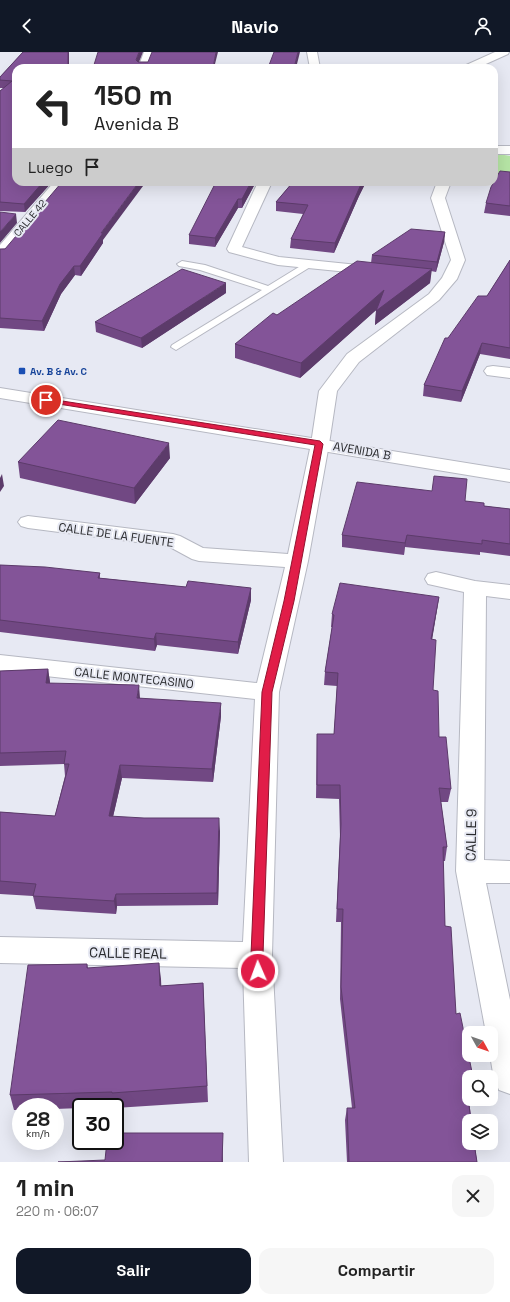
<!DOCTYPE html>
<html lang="es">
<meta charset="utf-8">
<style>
:root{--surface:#fff;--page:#f6f6f6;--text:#222;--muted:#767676;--accent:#111827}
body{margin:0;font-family:"Space Grotesk",sans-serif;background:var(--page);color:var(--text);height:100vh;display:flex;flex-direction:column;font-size:15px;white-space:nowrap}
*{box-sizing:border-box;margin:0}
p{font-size:13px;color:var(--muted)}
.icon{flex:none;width:22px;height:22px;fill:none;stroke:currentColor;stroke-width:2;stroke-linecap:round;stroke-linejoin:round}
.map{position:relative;height:1110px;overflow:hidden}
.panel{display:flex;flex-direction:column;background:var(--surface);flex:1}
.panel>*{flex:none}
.top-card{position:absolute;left:12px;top:12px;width:486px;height:122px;border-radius:12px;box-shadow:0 4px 16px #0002;background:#fff;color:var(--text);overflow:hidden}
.needle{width:26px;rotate:130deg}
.fabs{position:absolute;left:462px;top:974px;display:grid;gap:8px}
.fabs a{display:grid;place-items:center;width:36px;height:36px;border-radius:8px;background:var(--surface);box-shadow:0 4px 16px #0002;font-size:20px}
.speed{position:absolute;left:12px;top:1046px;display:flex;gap:8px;font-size:20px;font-weight:700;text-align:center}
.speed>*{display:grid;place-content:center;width:52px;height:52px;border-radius:50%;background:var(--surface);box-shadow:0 4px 16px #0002;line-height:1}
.speed small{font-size:10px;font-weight:400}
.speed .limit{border:2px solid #111;border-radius:6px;background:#fff;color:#111}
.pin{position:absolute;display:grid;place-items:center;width:34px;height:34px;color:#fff;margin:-17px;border:2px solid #fff;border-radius:50%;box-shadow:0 1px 4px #0007}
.me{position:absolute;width:44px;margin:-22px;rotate:358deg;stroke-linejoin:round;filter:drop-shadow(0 0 3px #0008)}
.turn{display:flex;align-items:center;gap:14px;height:84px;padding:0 16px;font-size:18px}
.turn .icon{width:52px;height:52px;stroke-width:2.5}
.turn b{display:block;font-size:28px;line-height:34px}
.then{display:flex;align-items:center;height:38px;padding:0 16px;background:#0003;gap:8px;font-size:15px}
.round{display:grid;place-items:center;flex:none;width:42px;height:42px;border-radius:12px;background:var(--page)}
.headline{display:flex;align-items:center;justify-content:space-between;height:68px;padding:0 16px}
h1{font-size:24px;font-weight:800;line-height:30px}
.cta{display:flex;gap:8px;margin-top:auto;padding:8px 16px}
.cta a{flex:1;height:46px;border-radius:12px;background:var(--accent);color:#fff;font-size:16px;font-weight:800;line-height:46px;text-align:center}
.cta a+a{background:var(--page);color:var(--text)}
header{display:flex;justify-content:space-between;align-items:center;height:52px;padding:0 16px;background:var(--accent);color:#fff;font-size:18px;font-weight:800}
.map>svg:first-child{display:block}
</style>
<header><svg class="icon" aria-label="back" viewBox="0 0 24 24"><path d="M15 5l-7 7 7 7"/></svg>Navio<svg class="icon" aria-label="person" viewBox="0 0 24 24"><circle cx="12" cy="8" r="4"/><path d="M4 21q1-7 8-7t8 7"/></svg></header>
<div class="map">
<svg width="510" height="1110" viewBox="0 0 510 1110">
<rect width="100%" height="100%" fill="#e7e9f3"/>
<!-- green -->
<path fill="#b6e5a5" d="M 499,102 L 510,104 L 510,123 L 494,120 L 494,109 Z"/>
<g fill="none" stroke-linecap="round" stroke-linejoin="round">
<defs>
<path id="service" d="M 182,209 L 205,213 L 268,234 L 307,210 L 310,209 L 315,212 L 176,298 L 171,295 L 172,293 L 262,238 L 200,218 L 179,214 L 177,212 Z"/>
<path id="minor" d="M 144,0 L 154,0 L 148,16 L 138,16 Z
M 307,0 L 317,0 L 320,16 L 310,16 Z
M 495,0 L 509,0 L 508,2 L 477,16 L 463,16 L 464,14 Z
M 494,94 L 510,94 L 510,102 L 494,102 Z
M 54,130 L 68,130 L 5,205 L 0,206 L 0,193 Z
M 258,130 L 272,130 L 242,195 L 279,205 L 378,215 L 383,216 L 385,219 L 383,222 L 378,223 L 278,213 L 229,200 L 227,197 Z
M 437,130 L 451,130 L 445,146 L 465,208 L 457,227 L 439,248 L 359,310 L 337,339 L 329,392 L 308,509 L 279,640 L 272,903 L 283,1110 L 249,1110 L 243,916 L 0,911 L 0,885 L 243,890 L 255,647 L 0,619 L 0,603 L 257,631 L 285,515 L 199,509 L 192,507 L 168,494 L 28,476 L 21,474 L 18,470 L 21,466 L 28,464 L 173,482 L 180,484 L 203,496 L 288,502 L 311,392 L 319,339 L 347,302 L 429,242 L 442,226 L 451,208 L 431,146 Z
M 493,314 L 510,316 L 510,326 L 487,323 L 484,319 L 487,315 Z
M 436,520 L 475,529 L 510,533 L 510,547 L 486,544 L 484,808 L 510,809 L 510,831 L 486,831 L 510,948 L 510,1042 L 499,1038 L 494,1027 L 490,1003 L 491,1003 L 491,981 L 486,981 L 456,819 L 464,540 L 428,532 L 425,527 L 428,522 Z"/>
<path id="tertiary" d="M 0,336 L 510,418 L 510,430 L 0,346 Z"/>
</defs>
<!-- service casing -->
<use href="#service" stroke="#b6b8c2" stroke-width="2"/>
<!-- minor casing -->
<use href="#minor" stroke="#b6b8c2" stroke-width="2"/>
<!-- tertiary casing -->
<use href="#tertiary" stroke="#b6b8c2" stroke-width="2"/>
<!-- service -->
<use href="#service" fill="#fff" fill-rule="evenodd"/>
<!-- minor -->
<use href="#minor" fill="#fff" fill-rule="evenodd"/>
<!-- tertiary -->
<use href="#tertiary" fill="#fff" fill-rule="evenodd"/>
</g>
<!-- wall -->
<path fill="#714883" d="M 23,0 L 69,0 L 69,16 L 16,16 L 52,130 L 25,160 L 0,159 L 0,39 L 4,36 L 0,36 L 0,25 Z
M 510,120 L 510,164 L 484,161 L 486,151 Z
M 256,130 L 242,156 L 238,156 L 215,195 L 189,192 L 189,183 Z
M 293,130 L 366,130 L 359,144 L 334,201 L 290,196 L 291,187 L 303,162 L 276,159 L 276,150 Z
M 445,180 L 444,190 L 436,220 L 431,219 L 430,231 L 375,273 L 376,259 L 377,257 L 300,326 L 235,306 L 235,292 L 277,263 L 371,211 L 372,203 Z
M 103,188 L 103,191 L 81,224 L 75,223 L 61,242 L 44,279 L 0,276 L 0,197 Z
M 510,208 L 510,307 L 480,302 L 461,350 L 423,344 L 424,333 L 448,286 L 487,244 Z
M 226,241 L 142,296 L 96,280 L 95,270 Z
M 170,406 L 135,452 L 20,426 L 18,410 Z
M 465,449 L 484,454 L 510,457 L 510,504 L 480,500 L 480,503 L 405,495 L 404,503 L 342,495 L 342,483 Z
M 0,513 L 100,521 L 100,526 L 186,535 L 251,536 L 251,548 L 238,602 L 157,593 L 155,599 L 0,580 Z
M 439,545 L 432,587 L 433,638 L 439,685 L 451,737 L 448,750 L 441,750 L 447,795 L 445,809 L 443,809 L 445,874 L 456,962 L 469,1025 L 469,1047 L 472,1047 L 472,1049 L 469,1049 L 477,1110 L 347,1110 L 345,1068 L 347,1056 L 352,1056 L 340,947 L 341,870 L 336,870 L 340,785 L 339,747 L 316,746 L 317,682 L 334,682 L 337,634 L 324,633 L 325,620 L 332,575 L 331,575 L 332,562 Z
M 48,617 L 50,631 L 140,646 L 221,664 L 213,730 L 122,726 L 113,765 L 220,779 L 218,853 L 117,854 L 116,862 L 36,857 L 33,844 L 0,842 L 0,760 L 55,764 L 65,724 L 64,712 L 0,714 L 0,619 Z
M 87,912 L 88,916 L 161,927 L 161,934 L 203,931 L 208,1050 L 115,1056 L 115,1055 L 81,1055 L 81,1056 L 55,1057 L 55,1055 L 21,1055 L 21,1058 L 14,1058 L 10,1043 Z"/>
<!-- shaded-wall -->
<path fill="#5c3b6a" d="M 68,0 L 69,0 L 69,16 L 68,16 Z
M 139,0 L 143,0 L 137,15 L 136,8 Z
M 216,0 L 218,0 L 214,16 L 213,16 Z
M 298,0 L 300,0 L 296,16 L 294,16 Z
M 43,130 L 52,130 L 25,160 L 24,152 Z
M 139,130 L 146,130 L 103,188 L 103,191 L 81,224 L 80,214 L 101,181 Z
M 251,130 L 256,130 L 242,156 L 242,147 Z
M 362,130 L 366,130 L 359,144 L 334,201 L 335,191 Z
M 238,147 L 238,156 L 215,195 L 215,186 Z
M 16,162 L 17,171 L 0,191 L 0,180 Z
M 445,180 L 444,190 L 436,220 L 437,210 Z
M 74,214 L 75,223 L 61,242 L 44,279 L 42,269 L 60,232 Z
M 432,217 L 430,231 L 375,273 L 376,259 Z
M 226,231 L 226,241 L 142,296 L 141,286 Z
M 384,238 L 383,252 L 300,326 L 301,311 Z
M 482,291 L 480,302 L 461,350 L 462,339 Z
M 169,391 L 170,406 L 135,452 L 134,436 Z
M 2,422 L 4,434 L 0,440 L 0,426 Z
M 407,483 L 405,495 L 404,503 L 405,491 Z
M 251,536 L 251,548 L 238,602 L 238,590 Z
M 439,545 L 437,558 L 430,600 L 431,587 Z
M 156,581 L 157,593 L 155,599 L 154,587 Z
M 48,617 L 50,630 L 48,644 L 46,631 Z
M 139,633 L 140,646 L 137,646 Z
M 221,651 L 221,664 L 213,730 L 212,717 Z
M 120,713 L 122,726 L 110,777 L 109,764 Z
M 219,766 L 220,779 L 218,853 L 217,841 Z
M 116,842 L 117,854 L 116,862 L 114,849 Z
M 159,911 L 161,927 L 162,950 L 160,934 Z
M 223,1081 L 223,1110 L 222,1110 Z"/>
<!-- building -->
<path fill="#835498" stroke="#5c3b6a" d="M 23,0 L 68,0 L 68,16 L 16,16 L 16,130 L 43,130 L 24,152 L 0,150 L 0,39 L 12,29 L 0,28 L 0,25 Z
M 98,0 L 139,0 L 136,8 L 138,10 L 148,10 L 152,0 L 216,0 L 213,16 L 93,16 Z
M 274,0 L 298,0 L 294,16 L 268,16 Z
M 500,119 L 510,120 L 510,154 L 486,151 L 491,135 Z
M 62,130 L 139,130 L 101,181 L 103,181 L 80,214 L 74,214 L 60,232 L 42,269 L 0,266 L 0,197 L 5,197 Z
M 216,130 L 251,130 L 242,147 L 238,147 L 215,186 L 189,183 Z
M 293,130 L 362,130 L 335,191 L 291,187 L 308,153 L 276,150 Z
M 0,160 L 16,162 L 0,180 Z
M 411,177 L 445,180 L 437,210 L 372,203 Z
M 510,208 L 510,296 L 482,291 L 462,339 L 424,333 L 445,286 L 448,286 L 478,244 L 487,244 Z
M 357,209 L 432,217 L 376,259 L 384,238 L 301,311 L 235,292 L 273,261 L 277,263 Z
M 182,217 L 226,231 L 141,286 L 95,270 Z
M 58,368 L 169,391 L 134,436 L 18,410 Z
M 434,424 L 467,427 L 465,449 L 484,451 L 484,454 L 510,457 L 510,492 L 482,488 L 482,492 L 407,483 L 405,491 L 342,483 L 357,430 L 432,439 Z
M 0,513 L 45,515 L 100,521 L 98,526 L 186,535 L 188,529 L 251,536 L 238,590 L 156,581 L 154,587 L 0,568 Z
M 340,531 L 439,545 L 431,587 L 436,588 L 433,638 L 438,639 L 439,685 L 446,685 L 451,737 L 439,736 L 447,795 L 443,795 L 445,874 L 451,875 L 456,962 L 460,961 L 473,1025 L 469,1025 L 469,1037 L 467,1037 L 471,1069 L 469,1069 L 469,1091 L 474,1091 L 477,1110 L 349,1110 L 347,1056 L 355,1056 L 341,935 L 343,857 L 337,857 L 341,772 L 340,733 L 317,733 L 317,682 L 334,682 L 338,621 L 325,620 L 334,563 L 332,562 Z
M 48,617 L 46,631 L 139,633 L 137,646 L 221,651 L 212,717 L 120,713 L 109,764 L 144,766 L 219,766 L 217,841 L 116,842 L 114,849 L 33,844 L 36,832 L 0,829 L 0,760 L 55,764 L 69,712 L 64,712 L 66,699 L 0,701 L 0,619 Z
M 159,911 L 160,934 L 203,931 L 207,1034 L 112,1041 L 112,1040 L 10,1043 L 28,913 L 87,912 L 87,916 Z
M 115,1081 L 223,1081 L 222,1110 L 58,1110 L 105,1108 L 107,1089 L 115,1089 Z"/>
<!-- route -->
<path fill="#e11d48" stroke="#92132f" d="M 43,346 L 320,389 L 323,392 L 294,549 L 272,640 L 263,903 L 264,919 L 262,923 L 258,925 L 253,923 L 251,919 L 251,903 L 262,640 L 284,549 L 315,393 L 46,350 L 42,348 Z"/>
<!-- markers -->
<rect fill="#1a4fb4" stroke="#e7e9f3" stroke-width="1.5" x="18" y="315" width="8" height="8" rx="2"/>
<g text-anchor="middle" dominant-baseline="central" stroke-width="4" stroke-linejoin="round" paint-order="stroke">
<!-- far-street labels -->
<g font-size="10" fill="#2c2d30" stroke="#e7e9f3">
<text transform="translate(30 166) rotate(-50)">CALLE 42</text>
</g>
<!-- far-transit labels -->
<g font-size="10" font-weight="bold" fill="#164399" stroke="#e7e9f3" text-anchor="start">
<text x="30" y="319">Av. B &amp; Av. C</text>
</g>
<!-- street labels -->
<g font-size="12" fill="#2c2d30" stroke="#e7e9f3">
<text transform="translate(362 399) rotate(10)">AVENIDA B</text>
<text transform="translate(116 483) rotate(8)">CALLE DE LA FUENTE</text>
<text transform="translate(134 626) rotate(6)">CALLE MONTECASINO</text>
</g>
<!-- near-street labels -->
<g font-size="14" fill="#2c2d30" stroke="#e7e9f3">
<text transform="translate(471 783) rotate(-89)">CALLE 9</text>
<text transform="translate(128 901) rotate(1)">CALLE REAL</text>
</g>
</g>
</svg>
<div class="fabs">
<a><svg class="needle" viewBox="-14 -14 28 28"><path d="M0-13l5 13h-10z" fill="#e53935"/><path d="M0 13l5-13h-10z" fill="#767676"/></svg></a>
<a><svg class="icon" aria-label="search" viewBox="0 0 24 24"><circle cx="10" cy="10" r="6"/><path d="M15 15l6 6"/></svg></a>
<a><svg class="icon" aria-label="layers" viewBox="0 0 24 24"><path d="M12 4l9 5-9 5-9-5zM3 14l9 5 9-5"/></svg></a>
</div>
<div class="speed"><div>28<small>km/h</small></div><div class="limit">30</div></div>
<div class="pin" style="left:46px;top:348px;background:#d93025"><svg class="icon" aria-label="arrive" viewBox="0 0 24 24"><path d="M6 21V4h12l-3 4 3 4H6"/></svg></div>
<svg class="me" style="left:258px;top:919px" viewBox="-20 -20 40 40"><circle r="17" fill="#e11d48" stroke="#fff" stroke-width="3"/><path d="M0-11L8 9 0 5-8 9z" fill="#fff"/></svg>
<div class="top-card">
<div class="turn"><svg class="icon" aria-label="left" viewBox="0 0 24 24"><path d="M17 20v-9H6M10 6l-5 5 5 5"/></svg><div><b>150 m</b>Avenida B</div></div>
<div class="then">Luego<svg class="icon" aria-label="arrive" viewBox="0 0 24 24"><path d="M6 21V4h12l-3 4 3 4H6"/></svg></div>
</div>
</div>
<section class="panel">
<div class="headline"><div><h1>1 min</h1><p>220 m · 06:07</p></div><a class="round"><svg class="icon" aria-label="close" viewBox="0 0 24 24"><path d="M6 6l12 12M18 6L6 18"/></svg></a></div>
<div class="cta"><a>Salir</a><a>Compartir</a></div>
</section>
